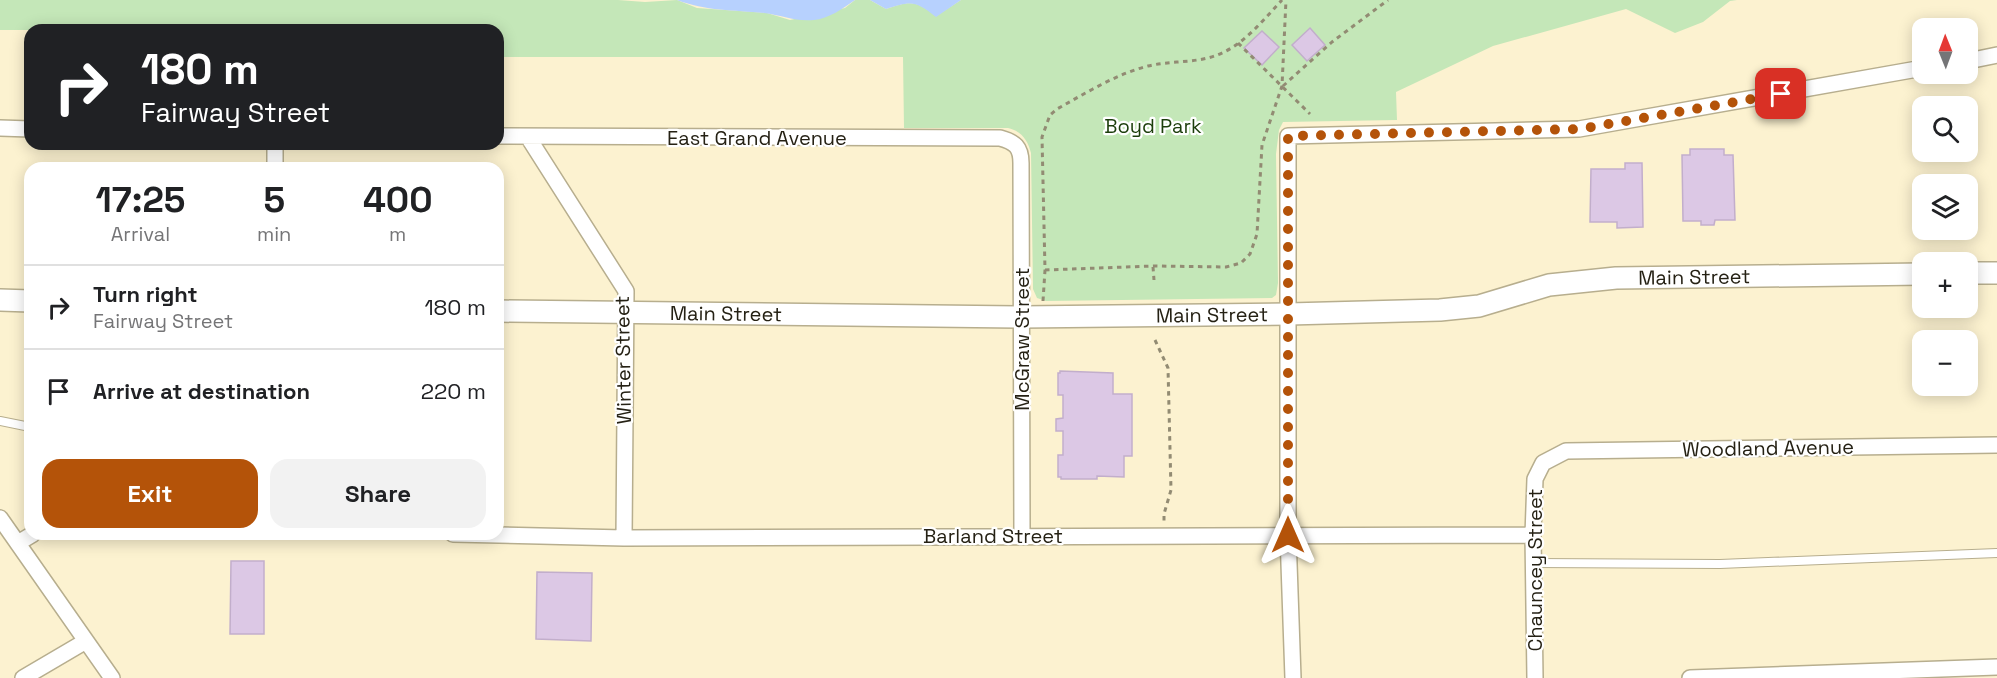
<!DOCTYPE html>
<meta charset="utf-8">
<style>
:root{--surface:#fff;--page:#f2f2f2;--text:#202124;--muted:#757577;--line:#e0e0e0;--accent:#b45309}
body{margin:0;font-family:"Space Grotesk",sans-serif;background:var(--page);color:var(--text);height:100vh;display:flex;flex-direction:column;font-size:22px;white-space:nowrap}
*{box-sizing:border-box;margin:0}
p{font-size:20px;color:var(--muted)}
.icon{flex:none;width:33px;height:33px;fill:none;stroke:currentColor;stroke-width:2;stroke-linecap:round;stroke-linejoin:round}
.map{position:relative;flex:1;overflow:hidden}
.panel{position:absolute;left:24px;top:162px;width:480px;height:378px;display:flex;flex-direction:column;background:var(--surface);border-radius:18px;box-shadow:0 3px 15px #0003}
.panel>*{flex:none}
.guide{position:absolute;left:24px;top:24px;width:480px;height:126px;border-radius:18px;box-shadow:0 3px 15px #0003;background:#202124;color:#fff;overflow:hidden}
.needle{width:39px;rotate:359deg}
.buttons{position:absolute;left:1912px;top:18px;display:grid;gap:12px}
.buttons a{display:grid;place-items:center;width:66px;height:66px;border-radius:12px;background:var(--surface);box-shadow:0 3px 15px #0003;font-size:30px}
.pin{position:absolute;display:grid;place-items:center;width:51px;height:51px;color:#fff;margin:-26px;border-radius:12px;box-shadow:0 3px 9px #0006}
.me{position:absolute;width:66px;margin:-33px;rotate:0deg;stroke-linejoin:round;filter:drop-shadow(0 0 4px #0008)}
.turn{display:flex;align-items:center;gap:21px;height:126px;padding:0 18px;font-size:27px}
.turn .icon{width:78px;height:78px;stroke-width:2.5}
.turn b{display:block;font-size:42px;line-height:51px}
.eta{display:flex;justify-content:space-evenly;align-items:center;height:102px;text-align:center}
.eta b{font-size:36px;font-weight:600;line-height:42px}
.primary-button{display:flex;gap:12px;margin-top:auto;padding:12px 18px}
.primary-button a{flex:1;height:69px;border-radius:18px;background:var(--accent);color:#fff;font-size:24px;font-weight:600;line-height:69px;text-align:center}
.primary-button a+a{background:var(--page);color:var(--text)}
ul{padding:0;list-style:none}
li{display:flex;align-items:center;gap:18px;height:84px;padding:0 18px;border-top:2px solid var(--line)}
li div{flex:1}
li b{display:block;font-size:22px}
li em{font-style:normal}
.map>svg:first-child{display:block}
</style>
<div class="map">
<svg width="1997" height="678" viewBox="0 0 1997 678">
<rect width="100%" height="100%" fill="#fcf2d0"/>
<!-- green -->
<path fill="#c4e7b8" d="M 0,0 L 618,0 L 645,2 L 677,0 L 697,8 L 767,13 L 790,20 L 845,8 L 855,0 L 870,0 L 886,9 C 911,1 915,0 936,16 L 961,0 L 1737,0 L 1730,1 L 1703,22 L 1675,33 L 1626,9 L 1493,46 L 1396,92 L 1397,120 L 1283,122 L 1279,130 L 1276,154 L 1278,283 L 1276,295 L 1272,298 L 1046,301 L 1037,298 L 1033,289 L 1031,153 C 1028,140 1021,131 1008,128 L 904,128 L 903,57 L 498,57 L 498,30 L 30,30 L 30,36 L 28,36 L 28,30 L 0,30 Z"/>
<!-- water -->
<path fill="#b7d1fe" d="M 677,0 L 855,0 C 844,8 828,19 814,20 C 796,22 781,15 764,13 C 733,10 706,11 677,0 Z
M 870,0 L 961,0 L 936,17 C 915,0 911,1 886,9 Z"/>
<!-- building -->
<path fill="#dcc8e5" stroke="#c2aecb" stroke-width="1.5" d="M 1310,28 L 1325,45 L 1307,61 L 1292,45 Z
M 1262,31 L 1279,47 L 1262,65 L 1244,48 Z
M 1690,149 L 1724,149 L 1724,155 L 1733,155 L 1735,220 L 1715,220 L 1714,225 L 1701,225 L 1701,221 L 1683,221 L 1682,155 L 1690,155 Z
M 1625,163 L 1642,163 L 1643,227 L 1617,228 L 1617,222 L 1590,222 L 1591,169 L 1625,169 Z
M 1060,371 L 1113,373 L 1113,394 L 1132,394 L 1132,456 L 1124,456 L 1124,477 L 1097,476 L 1097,479 L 1061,479 L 1061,477 L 1058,477 L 1058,455 L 1063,455 L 1063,431 L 1056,431 L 1056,419 L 1063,418 L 1063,395 L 1058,395 L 1058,373 L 1060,373 Z
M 231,561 L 264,561 L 264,634 L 230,634 Z
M 537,572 L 592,573 L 591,641 L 536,639 Z"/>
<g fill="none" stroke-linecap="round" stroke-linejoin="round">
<defs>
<path id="lane" d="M 0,421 L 30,427
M 1534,563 L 1720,564 L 1997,553"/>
<path id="street" d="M 1968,61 L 1997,55
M 0,128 L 30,129
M 498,136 L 1000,138 C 1015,142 1021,147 1021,163 L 1022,535
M 528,137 L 626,291 L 624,538
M 275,168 L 275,144
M 0,518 L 112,678
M 453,534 L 624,538 L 1533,535
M 18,543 L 33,534
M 23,678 L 86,641
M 1293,678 L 1288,535 L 1288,136 L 1579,129 L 1923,68
M 1535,678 L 1533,535 L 1535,479 L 1543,463 L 1566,451 L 1997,445
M 1690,678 L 1997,667"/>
<g id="secondary">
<path d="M 1968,273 L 1997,273"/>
<path d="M 0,300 L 30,301"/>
<path id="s1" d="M 498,311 L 1022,317 L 1289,314 L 1440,310 L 1479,306 L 1549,285 L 1616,278 L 1923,274"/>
</g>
</defs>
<!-- lane casing -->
<use href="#lane" stroke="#b7ae8e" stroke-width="10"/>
<!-- street casing -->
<use href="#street" stroke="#b7ae8e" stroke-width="18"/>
<!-- secondary casing -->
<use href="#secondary" stroke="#b7ae8e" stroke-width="24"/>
<!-- path -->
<path stroke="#928b73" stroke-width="3" stroke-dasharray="4.5 4.5" stroke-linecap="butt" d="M 1238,43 L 1310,114
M 1283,86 L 1332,42 L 1388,0
M 1153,267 L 1154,280
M 1045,270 L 1153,266 L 1226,267 L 1241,263 L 1250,254 L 1257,234 L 1262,145 L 1282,86 L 1286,0
M 1043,301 L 1045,270 L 1042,137 L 1050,115 L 1057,109 C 1086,93 1116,74 1148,66 C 1173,60 1201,64 1224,52 C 1247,41 1265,18 1282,0
M 1155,340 L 1168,368 L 1171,490 L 1164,514 L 1164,523"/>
<!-- lane -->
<use href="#lane" stroke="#fff" stroke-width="8"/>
<!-- street -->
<use href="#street" stroke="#fff" stroke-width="15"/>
<!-- secondary -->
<use href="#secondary" stroke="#fff" stroke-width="21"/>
</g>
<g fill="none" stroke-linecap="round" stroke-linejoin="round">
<!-- route -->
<path stroke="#b45309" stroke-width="10" stroke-dasharray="0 18" d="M 1288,535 L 1288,136 L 1580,129 L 1781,94"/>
</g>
<g text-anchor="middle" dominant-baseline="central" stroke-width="4.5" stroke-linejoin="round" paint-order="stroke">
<!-- park labels -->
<g font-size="20" fill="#1c3e0b" stroke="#fff">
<text x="1153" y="126">Boyd Park</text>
</g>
<!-- street labels -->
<g font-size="20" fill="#252114" stroke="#fff">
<text x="757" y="138">East Grand Avenue</text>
<text stroke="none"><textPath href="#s1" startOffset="1200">Main Street</textPath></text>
<text stroke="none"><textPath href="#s1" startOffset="228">Main Street</textPath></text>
<text stroke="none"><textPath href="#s1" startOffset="714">Main Street</textPath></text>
<text transform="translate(1022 339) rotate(-90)">McGraw Street</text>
<text transform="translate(623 360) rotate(-91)">Winter Street</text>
<text transform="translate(1768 448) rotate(-1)">Woodland Avenue</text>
<text x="993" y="536">Barland Street</text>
<text transform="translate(1535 570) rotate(-90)">Chauncey Street</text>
</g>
</g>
</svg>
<div class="buttons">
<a><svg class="needle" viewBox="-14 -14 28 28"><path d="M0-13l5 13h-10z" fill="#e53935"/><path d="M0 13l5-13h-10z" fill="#757577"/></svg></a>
<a><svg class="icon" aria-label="search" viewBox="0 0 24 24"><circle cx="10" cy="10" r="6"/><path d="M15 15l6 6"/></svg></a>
<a><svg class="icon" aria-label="layers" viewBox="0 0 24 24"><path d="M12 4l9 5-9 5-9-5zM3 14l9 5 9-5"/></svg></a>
<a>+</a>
<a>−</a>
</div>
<div class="pin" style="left:1781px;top:94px;background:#d93025"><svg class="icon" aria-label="arrive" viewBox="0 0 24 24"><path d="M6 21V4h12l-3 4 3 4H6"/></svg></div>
<svg class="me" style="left:1288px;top:535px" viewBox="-20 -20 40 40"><path d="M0-17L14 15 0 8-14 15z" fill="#b45309" stroke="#fff" stroke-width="4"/></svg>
<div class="guide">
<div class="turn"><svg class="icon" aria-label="right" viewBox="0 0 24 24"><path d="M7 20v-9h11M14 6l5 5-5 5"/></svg><div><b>180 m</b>Fairway Street</div></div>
</div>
<section class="panel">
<div class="eta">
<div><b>17:25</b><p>Arrival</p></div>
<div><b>5</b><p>min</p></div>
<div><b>400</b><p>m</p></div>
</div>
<ul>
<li><svg class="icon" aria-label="right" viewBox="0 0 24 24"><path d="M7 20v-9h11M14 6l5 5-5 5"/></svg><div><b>Turn right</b><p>Fairway Street</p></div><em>180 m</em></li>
<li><svg class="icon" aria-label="arrive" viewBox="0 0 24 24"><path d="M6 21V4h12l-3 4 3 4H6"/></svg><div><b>Arrive at destination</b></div><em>220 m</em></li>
</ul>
<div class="primary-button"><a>Exit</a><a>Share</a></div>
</section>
</div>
